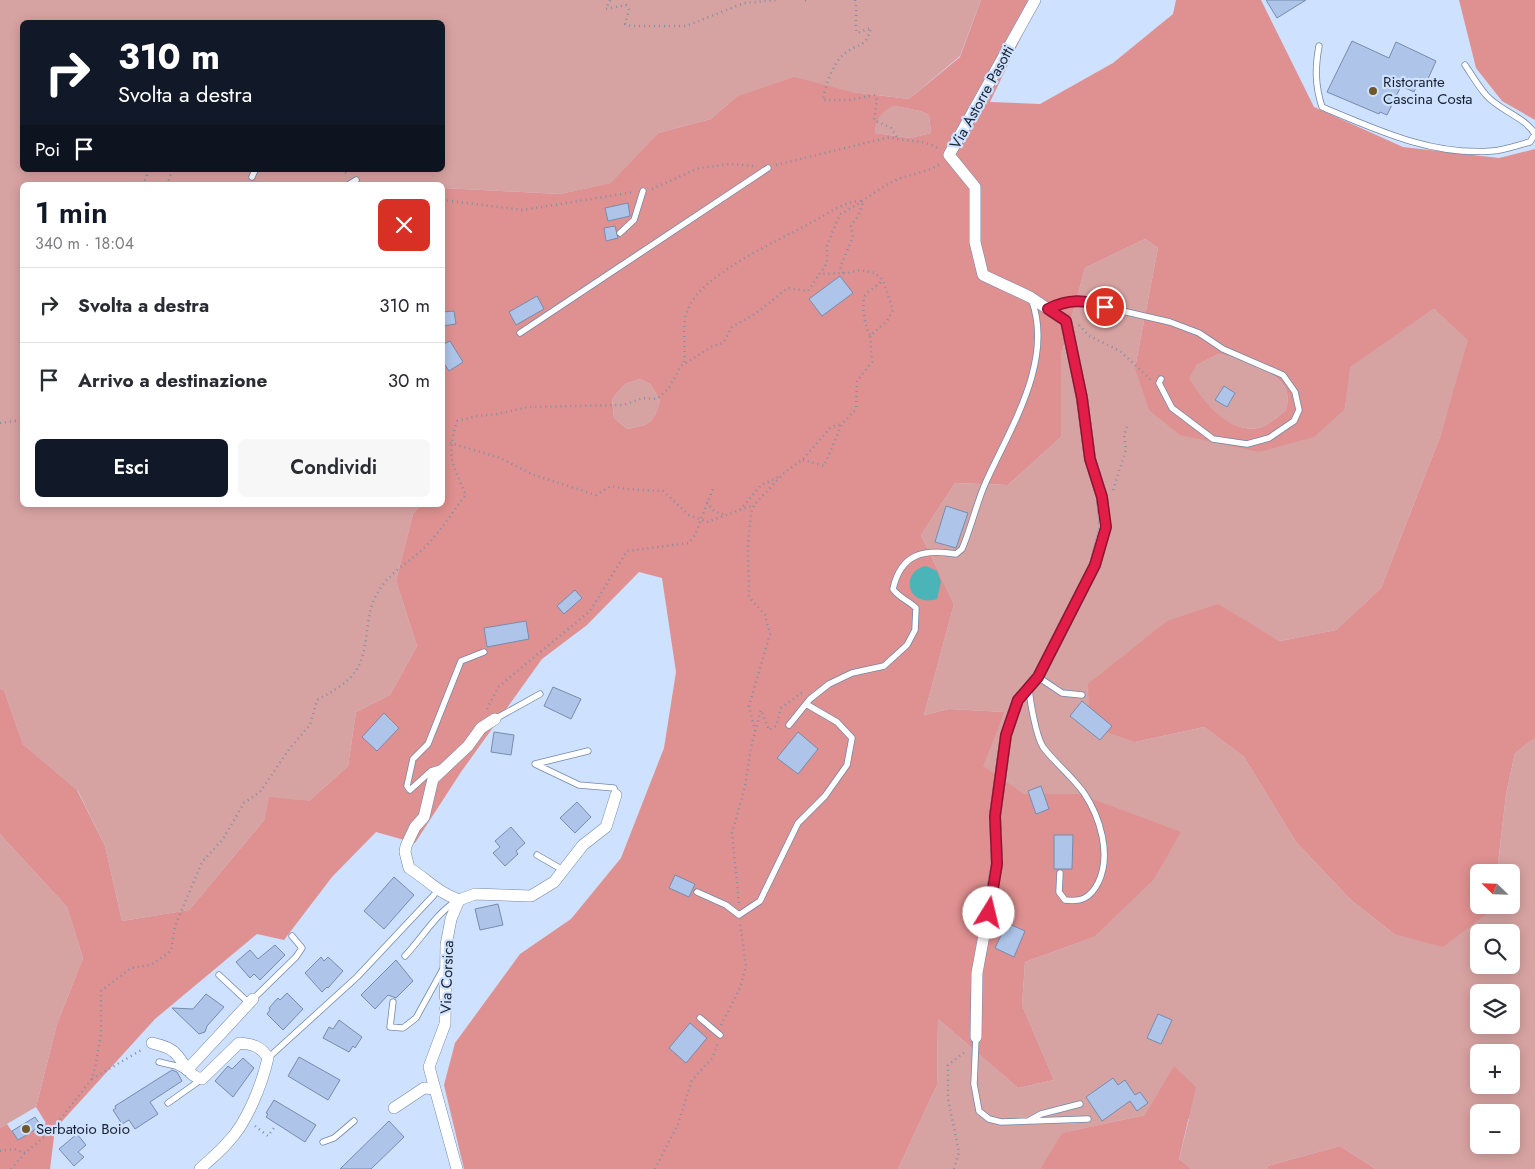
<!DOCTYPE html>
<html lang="it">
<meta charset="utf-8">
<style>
:root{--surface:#fff;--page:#f7f7f7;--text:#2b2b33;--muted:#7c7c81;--line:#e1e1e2;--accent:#111827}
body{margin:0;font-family:Jost,sans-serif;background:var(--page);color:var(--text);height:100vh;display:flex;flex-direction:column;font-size:19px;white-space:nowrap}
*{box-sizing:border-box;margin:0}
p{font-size:16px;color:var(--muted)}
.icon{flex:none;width:28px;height:28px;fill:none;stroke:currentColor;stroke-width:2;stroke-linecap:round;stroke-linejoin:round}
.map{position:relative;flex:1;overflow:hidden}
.details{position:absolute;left:20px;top:182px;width:425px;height:325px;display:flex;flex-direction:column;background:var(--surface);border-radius:8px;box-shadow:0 2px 12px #0003}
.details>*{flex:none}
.hud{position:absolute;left:20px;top:20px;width:425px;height:152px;border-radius:8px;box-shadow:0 2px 12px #0003;background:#111827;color:#fff;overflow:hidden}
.needle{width:32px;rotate:293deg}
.tools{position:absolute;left:1470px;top:864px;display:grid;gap:10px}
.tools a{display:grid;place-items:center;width:50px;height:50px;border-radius:8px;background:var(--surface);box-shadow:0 2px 12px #0003;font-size:25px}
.pin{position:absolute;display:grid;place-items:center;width:42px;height:42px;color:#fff;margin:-21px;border:2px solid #fff;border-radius:50%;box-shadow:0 1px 5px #0007}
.me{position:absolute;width:55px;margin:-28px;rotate:9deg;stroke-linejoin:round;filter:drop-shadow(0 0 4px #0008)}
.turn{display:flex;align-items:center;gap:18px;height:105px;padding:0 15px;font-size:22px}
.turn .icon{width:65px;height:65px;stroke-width:2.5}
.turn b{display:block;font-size:35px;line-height:42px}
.then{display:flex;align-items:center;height:48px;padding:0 15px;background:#0003;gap:10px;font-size:19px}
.round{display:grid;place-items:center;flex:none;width:52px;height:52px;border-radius:8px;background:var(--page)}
.summary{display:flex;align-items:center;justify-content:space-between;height:85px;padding:0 15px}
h1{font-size:30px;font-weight:600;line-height:38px;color:var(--accent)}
.primary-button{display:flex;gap:10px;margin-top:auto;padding:10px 15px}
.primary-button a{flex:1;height:58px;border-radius:8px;background:var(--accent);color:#fff;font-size:20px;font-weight:600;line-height:58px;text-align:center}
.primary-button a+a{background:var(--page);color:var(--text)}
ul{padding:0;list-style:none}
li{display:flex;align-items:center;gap:15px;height:75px;padding:0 15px;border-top:1px solid var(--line)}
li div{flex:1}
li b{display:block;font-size:19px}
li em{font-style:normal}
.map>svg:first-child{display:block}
</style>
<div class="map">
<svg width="1535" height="1169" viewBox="0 0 1535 1169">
<rect width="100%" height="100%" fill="#cee1fe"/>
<!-- green -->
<path fill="#d7a3a2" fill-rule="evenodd" d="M 0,0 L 981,0 L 960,56 L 909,99 L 852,92 L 736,97 L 711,119 L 658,133 L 612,183 L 560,194 L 443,188 L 442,185 L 338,182 L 336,185 L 22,185 L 22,505 L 420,505 L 413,514 L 396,581 L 417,646 L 390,695 L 356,712 L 348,766 L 309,801 L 265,819 L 189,910 L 122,921 L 105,846 L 78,791 L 23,744 L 4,690 L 0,689 ZM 22,22 L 442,22 L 442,170 L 22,170 Z
M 895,106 L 920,111 L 929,115 L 931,133 L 910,138 L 875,133 C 876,119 881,110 895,106 Z
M 1145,239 L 1158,248 L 1135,368 L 1259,452 L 1345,409 L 1349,367 L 1434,309 L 1469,340 L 1440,437 L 1381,588 L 1336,630 L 1280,641 L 1218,605 L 1135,742 L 1204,727 L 1244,757 L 1296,842 L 1351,900 L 1394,934 L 1493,909 L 1493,905 L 1511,905 L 1511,872 L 1497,872 L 1506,794 L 1515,753 L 1535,738 L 1535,1169 L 1376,1169 L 1340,1146 L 1267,1166 L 1268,1169 L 1192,1169 L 1179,1159 L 1189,1119 L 1145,1115 L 1063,1133 L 1040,1169 L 898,1169 L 937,1085 L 938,1019 L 1018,1088 L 1054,1080 L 1022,1005 L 1025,962 L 1094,937 L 1079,794 L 1025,794 L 982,766 L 1005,712 L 949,709 L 924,715 L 954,604 L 921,535 L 955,483 L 1008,485 L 1061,437 L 1061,356 L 1085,268 ZM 1479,932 L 1511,932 L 1511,965 L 1479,965 ZM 1479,992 L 1511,992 L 1511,1025 L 1479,1025 ZM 1479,1052 L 1511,1052 L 1511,1085 L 1479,1085 ZM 1479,1112 L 1511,1112 L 1511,1145 L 1479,1145 Z
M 1218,354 C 1237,357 1283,372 1287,393 C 1288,398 1287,404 1287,409 C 1279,416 1268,426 1258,428 C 1226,433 1203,401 1188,378 L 1197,365 Z
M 640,379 L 650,384 L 660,400 C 654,423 650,425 627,429 L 614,418 L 612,399 L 625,384 Z
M 0,834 L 67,907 L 83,958 L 57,1024 L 36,1107 L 0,1128 Z"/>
<!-- forest -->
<path fill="#df9090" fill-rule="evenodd" d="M 981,0 L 1039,0 L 990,102 L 1040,104 L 1113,63 L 1173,14 L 1176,0 L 1261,0 L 1314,107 L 1403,147 L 1499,158 L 1535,149 L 1535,738 L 1515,753 L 1506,794 L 1497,872 L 1479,872 L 1479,905 L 1493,905 L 1493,909 L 1443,947 L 1394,934 L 1351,900 L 1296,842 L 1244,757 L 1204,727 L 1135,742 L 1090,726 L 1088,684 L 1167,621 L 1218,604 L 1280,641 L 1336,630 L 1381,588 L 1440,437 L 1468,340 L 1434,309 L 1350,367 L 1345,409 L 1314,437 L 1259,452 L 1180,435 L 1149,410 L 1135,368 L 1158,248 L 1145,239 L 1085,268 L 1061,356 L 1061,437 L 1008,485 L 955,483 L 921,535 L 954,604 L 924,715 L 949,709 L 1005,712 L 983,766 L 1025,794 L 1079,794 L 1181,832 L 1154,879 L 1094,937 L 1025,962 L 1022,1005 L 1054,1080 L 1018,1088 L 938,1019 L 937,1085 L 898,1169 L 464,1169 L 444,1085 L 455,1043 L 520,954 L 571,919 L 621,858 L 664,748 L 676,672 L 662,578 L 639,572 L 587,625 L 542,659 L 461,772 L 415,843 L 376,832 L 332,877 L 284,940 L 257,934 L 155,1019 L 55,1129 L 50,1169 L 0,1169 L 0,1128 L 7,1124 L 18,1140 L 46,1123 L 36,1107 L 57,1024 L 83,958 L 67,907 L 0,834 L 0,689 L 4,690 L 23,744 L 77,790 L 105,846 L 122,921 L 189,910 L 265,819 L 269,797 L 309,801 L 348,766 L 356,712 L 390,695 L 417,646 L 396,581 L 413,514 L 420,505 L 442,505 L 443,188 L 560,194 L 611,183 L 658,133 L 711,119 L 736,97 L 794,77 L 852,92 L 909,99 L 960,57 ZM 895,106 L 920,111 L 929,115 L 931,133 L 910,138 L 875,133 C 876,119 882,110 895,106 ZM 1218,354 C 1237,357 1283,372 1287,393 C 1288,398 1287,404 1287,409 C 1279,416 1268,426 1258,428 C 1227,433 1203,401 1189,378 L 1197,365 ZM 640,379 L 650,384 L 660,400 C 654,423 650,425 627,429 L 614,418 L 612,399 L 625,384 Z
M 1459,0 L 1535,0 L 1535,120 L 1502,101 L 1476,68 Z
M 1174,1066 L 1196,1087 L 1179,1159 L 1192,1169 L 1040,1169 L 1062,1133 L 1145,1115 Z
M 1340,1146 L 1376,1169 L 1268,1169 L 1267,1166 Z"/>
<!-- water -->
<path fill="#4ab4b9" d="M 926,566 L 937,571 L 941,582 L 937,599 C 906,608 900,571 926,566 Z"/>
<!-- building -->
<path fill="#aec5e9" stroke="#768bad" d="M 1266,0 L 1306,0 L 1277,18 Z
M 1352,41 L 1389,58 L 1396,42 L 1436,61 L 1427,81 L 1420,78 L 1414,92 L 1401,86 L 1387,115 L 1380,112 L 1379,114 L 1327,92 Z
M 628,203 L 630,216 L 608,221 L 605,208 Z
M 615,226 L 618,238 L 606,241 L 604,228 Z
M 840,276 L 853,293 L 822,316 L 809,299 Z
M 537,296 L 544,309 L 516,325 L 509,312 Z
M 454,311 L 456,324 L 442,326 L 442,312 Z
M 450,341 L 463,362 L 449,371 L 442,360 L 442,345 Z
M 1224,386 L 1235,393 L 1227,407 L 1215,400 Z
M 946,506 L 968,513 L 956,548 L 935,542 Z
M 575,590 L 582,598 L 564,614 L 557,606 Z
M 526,621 L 529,639 L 487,647 L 484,628 Z
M 553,687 L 581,699 L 571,719 L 544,706 Z
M 1082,701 L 1112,726 L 1100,740 L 1070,716 Z
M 384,713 L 399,728 L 377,751 L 362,737 Z
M 494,732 L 514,735 L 511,755 L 491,752 Z
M 798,732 L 818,749 L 798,774 L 777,758 Z
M 1041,786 L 1049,809 L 1036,814 L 1028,791 Z
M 577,802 L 591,817 L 575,833 L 560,818 Z
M 511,827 L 525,843 L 516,851 L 518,854 L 505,866 L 493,853 L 500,847 L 495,841 Z
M 1054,835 L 1073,835 L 1072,869 L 1054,869 Z
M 675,875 L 695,884 L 689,897 L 669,888 Z
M 394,877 L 414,895 L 384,929 L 364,911 Z
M 498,904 L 503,925 L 480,930 L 475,909 Z
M 1007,923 L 1025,931 L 1014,957 L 995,948 Z
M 275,945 L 285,955 L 260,980 L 254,974 L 250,978 L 236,962 L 250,950 L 258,959 Z
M 321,957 L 324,961 L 328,957 L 343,971 L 328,988 L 327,987 L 322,992 L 305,973 Z
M 396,960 L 413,981 L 396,998 L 388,995 L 375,1009 L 361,995 Z
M 287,993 L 303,1009 L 283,1030 L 267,1014 L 270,1010 L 269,1008 L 278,998 L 280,1000 Z
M 206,994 L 224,1007 L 207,1026 L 205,1032 L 199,1034 L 172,1008 L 193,1009 Z
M 1158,1014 L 1172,1020 L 1161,1044 L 1147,1038 Z
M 339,1020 L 362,1037 L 355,1048 L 353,1046 L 349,1052 L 323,1038 L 329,1027 L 333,1029 Z
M 690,1023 L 707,1038 L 686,1063 L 669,1048 Z
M 299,1057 L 340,1080 L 328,1100 L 288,1076 Z
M 243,1058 L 254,1068 L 233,1097 L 215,1081 L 228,1066 L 232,1069 Z
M 172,1070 L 177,1072 L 182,1081 L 150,1102 L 158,1114 L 135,1129 L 129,1120 L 122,1124 L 113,1110 L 116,1108 L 115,1106 Z
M 1113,1078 L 1118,1085 L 1125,1080 L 1135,1095 L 1140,1092 L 1148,1103 L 1137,1111 L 1130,1101 L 1102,1121 L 1086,1097 Z
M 274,1100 L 316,1125 L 305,1142 L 266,1117 L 268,1114 L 266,1113 Z
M 35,1117 L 41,1126 L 18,1140 L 12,1131 Z
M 389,1121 L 404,1137 L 371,1169 L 340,1169 Z
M 77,1134 L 86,1145 L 78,1152 L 84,1157 L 74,1166 L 59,1149 Z"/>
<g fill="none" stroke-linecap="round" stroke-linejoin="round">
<defs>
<path id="service" d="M 1319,46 C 1315,68 1315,85 1322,107 C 1377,130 1432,156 1492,151 C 1505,150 1518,145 1530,142 L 1535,134 C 1525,117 1500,111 1486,95 C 1478,86 1472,75 1465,65
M 252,177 L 255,170
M 348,185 L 356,180
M 620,233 L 634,220 L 643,191
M 1048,309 L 1057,305 L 1087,300 L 1105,307 L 1170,322 L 1199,333 L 1223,349 L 1283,375 L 1295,392 L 1299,410 L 1294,421 L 1269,438 L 1247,444 L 1213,439 L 1172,408 L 1159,383 L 1161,379
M 520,333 L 768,168
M 1038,677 L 1062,693 L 1082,695
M 1029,688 C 1030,701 1036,736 1043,747 C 1055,763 1072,776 1084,793 C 1100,817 1112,855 1098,883 C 1090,898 1082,902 1065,900 L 1059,892 L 1060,873
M 495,719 L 540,694
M 789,725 L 810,699 L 829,684 L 852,673 L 884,666 L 907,645 L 915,630 L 916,608 C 908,600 899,598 893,589 C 901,553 924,549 956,554 L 962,549 C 971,528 976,505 985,484 C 1009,430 1054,362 1032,301
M 588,751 L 535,764 L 579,785 L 614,788 L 616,795
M 441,768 L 431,771 L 410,790 L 407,786 L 413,759 L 428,744 L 461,661 L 484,652
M 537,855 L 563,870
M 697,892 L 726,905 L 739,915 L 760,901 L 798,823 L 825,796 L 847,765 L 852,738 L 837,722 L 806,704
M 405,956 C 422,938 435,915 456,901
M 219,975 L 249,1003
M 253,999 L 296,957 L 302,948 L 292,936
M 393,1002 L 390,1027 L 403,1028 L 416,1018 L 443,969
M 700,1018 L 720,1035
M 976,1037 L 974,1084 L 979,1111 L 989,1119 L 1001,1122 L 1088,1119
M 268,1058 L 357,977 L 434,895
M 159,1062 L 176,1066 L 185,1071
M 168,1103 L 202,1079
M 1030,1120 L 1041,1114 L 1080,1104
M 323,1142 L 334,1138 L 354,1121"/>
<path id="minor" d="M 459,900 C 437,892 428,880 409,868 L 405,852 L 406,846 L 415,827 L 424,817 L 433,779 L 468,746 L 481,728 L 495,719
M 976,1037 L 977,973 L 997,864 L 995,816 L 1006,735 L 1018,700 L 1038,677 L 1095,565 L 1105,527 L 1102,497 L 1090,459 L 1082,398 L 1066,321 L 1030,297 L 983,275 L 975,242 L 975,187 L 949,155 L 1035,0
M 152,1043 C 160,1045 169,1047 174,1052 C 185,1062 187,1076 202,1079 L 239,1043 C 252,1044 261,1046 268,1058 C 262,1084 247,1123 228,1142 C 220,1152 209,1160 200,1169
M 187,1070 L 253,999
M 394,1108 L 424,1088 L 434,1089
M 457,1169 L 429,1067 L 445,1024 L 446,945 L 451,919 L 459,900 L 475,894 L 531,896 L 554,882 L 583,845 L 606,827 L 616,795"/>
</defs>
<!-- service casing -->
<use href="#service" stroke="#7287a8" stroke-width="7"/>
<!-- minor casing -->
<use href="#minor" stroke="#7287a8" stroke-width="12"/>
<!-- path -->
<path stroke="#818fa5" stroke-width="2.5" stroke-dasharray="1 4" stroke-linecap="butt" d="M 610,0 L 606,9 L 626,5 L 629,10 L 625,24 L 631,26 L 686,26 L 744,3 L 776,0
M 805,0 L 808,0
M 855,0 C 858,12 854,22 857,33 L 871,28 C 865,49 859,42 844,54 C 833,63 825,86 823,100 L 849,100 L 875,95 L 877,100 L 874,120 L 891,128 L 899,140
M 776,165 L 890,137 C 908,143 922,138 939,149
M 341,170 L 347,174
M 143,185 L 149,170
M 167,185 L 172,170
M 652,189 L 699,168 L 731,164 L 754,166
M 442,200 L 523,210 L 634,192
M 843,273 L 840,267 L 853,237 L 851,226 L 858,216 L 863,203
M 1079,325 L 1089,336 L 1120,351 L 1151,380
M 870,335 C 865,329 861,304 865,296 C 868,290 878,286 883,280
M 684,362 C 686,345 681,325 688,309 C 701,275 775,242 807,225 C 825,216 842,201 863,201
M 0,423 L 22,420
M 450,443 L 498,457 L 534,475 L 596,495 L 611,486 L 626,489 L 663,491 L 689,515 L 707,522 L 754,505
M 803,460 L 824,466 L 842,424 L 856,409 L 857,381 L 872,362 L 870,336 L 887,321 L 893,310 L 883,280 L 875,273 L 860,270 L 848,273 L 820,274
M 1113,490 L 1126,450 L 1124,435 L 1128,424
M 707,502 L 714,511 L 725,515
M 740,510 L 761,485 L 779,477
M 487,709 L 498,687 L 590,611 L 627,551 L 689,543 L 695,535 L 714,486
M 755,731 L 749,706 L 770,634 L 765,615 L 749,597 L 748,546 L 751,513 L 754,505 L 785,472 L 802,460 L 831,427 L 842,424
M 739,903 L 732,833 L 745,787 L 751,747 L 761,710 L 769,730 L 776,726 L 781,708 L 803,692
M 1000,906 L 1010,914 L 1012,922
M 721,1025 L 740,988 L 746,966 L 740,923
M 92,1079 L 143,1049
M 255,1126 L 268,1136 L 274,1128
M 0,1151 L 14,1149 L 25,1153
M 11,1169 L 25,1153 L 52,1130 L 91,1080 L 95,1068 L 101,1034 L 101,991 L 131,968 L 151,965 L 171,951 L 175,926 L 202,862 L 223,839 L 244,803 L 260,792 L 290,748 L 310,725 L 317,700 C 352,681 363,672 367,631 C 369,618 370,605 377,594 C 388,573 407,564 423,549 C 441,532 451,513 466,495 C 452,463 446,457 457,421 L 476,416 L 498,414 L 528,407 L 624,405 L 643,398 L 657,399 L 669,388 L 681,366 L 711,347 L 723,343 L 732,327 L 755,314 L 788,288 L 808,291 L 827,263 L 827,245 L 840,214 C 862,204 880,185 904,177 C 916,173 931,171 941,163
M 655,1169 L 678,1124 L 692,1080 L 713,1057 L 718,1042
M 954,1169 L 959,1152 L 948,1099 L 948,1065 L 966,1051"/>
<!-- service -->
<use href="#service" stroke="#fff" stroke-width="5.5"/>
<!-- minor -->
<use href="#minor" stroke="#fff" stroke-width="11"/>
</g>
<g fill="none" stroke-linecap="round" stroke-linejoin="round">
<defs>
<path id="route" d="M 989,913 L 997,864 L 995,816 L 1006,735 L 1018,700 L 1038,677 L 1095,565 L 1106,527 L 1102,497 L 1090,459 L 1082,398 L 1066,321 L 1048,309 C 1068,299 1085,299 1105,307"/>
</defs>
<!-- route casing -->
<use href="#route" stroke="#92132f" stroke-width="12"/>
<!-- route -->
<use href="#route" stroke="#e11d48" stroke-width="9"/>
</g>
<!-- markers -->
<g fill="#725829" stroke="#cee1fe" stroke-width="2">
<circle cx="1373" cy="91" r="5"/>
<circle cx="26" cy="1129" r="5"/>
</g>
<g text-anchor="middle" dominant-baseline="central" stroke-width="4.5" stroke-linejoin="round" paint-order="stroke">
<!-- poi labels -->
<g font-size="15" fill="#19212e" stroke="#cee1fe" text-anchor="start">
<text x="1383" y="82">Ristorante<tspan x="1383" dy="17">Cascina Costa</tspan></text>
<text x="36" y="1129">Serbatoio Boio</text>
</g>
<!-- street labels -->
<g font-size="15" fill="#19212e" stroke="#cee1fe">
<text transform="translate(982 97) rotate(-61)">Via Astorre Pasotti</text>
<text transform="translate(447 977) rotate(-88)">Via Corsica</text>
</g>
</g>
</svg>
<div class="tools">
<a><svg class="needle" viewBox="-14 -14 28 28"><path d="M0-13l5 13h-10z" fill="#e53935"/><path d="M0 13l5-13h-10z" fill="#7c7c81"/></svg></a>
<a><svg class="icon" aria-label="search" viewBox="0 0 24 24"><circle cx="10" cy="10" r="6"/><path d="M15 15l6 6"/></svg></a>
<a><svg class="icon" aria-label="layers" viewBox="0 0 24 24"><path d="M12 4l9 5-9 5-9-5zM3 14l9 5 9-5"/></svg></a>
<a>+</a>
<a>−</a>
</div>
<div class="pin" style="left:1105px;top:307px;background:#d93025"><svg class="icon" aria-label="arrive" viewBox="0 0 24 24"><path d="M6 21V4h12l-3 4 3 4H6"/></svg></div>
<svg class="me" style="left:989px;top:913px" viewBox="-20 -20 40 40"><circle r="19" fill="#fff"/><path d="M0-13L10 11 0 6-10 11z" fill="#e11d48"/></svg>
<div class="hud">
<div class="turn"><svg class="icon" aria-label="right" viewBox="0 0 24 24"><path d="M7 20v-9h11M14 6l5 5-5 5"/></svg><div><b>310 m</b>Svolta a destra</div></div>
<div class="then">Poi<svg class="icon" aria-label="arrive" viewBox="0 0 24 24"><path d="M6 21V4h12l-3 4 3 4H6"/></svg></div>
</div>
<section class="details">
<div class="summary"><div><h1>1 min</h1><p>340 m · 18:04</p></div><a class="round" style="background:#d93025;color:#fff"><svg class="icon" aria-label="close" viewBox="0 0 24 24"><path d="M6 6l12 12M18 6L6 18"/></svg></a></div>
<ul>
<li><svg class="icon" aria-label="right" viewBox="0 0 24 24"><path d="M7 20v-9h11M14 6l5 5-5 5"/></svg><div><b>Svolta a destra</b></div><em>310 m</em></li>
<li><svg class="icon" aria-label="arrive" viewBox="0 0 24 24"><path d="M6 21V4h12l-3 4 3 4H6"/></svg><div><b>Arrivo a destinazione</b></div><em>30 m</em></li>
</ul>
<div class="primary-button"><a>Esci</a><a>Condividi</a></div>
</section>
</div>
